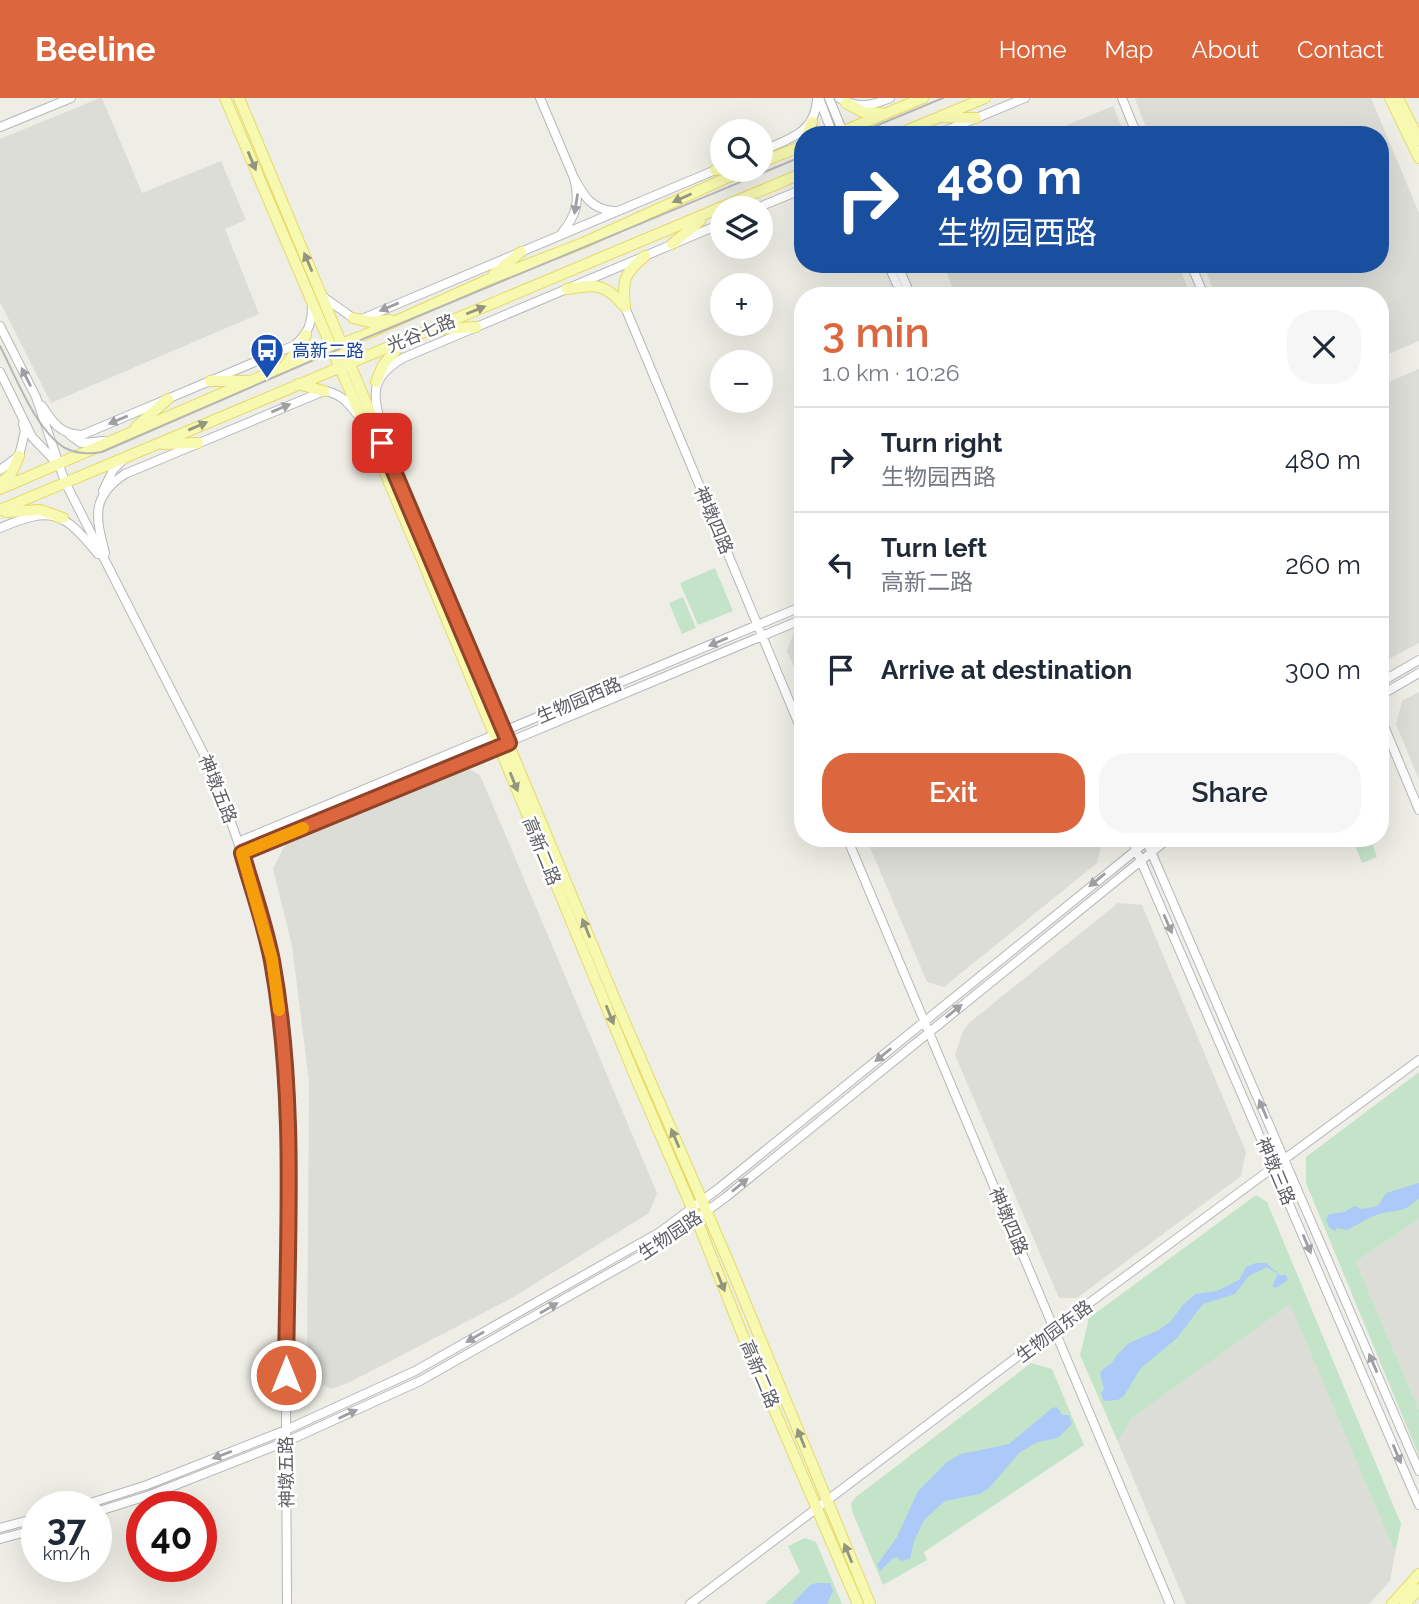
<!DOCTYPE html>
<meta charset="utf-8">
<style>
:root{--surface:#fff;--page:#f6f6f7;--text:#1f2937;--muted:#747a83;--line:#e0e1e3;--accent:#dc673e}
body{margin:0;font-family:Raleway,"Noto Sans SC",sans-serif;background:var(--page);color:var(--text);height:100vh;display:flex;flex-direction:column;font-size:26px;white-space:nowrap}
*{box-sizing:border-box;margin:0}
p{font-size:23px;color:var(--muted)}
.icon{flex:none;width:38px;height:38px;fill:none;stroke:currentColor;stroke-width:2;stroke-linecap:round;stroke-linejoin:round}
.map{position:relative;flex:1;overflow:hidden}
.sheet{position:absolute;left:794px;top:189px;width:595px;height:560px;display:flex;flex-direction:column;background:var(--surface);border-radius:28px;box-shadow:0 7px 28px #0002}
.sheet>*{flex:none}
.banner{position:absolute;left:794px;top:28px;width:595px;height:147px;border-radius:28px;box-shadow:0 7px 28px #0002;background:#1a4fa0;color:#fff;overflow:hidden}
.controls{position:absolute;left:710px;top:21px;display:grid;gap:14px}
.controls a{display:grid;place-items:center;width:63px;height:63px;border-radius:50%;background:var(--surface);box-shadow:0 7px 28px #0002;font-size:35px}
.speed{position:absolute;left:21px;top:1393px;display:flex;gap:14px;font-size:35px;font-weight:700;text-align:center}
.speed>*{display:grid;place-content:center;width:91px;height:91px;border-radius:50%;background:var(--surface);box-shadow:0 7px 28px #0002;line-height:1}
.speed small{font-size:18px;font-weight:400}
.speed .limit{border:10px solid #d22;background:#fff;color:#111}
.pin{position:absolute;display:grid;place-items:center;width:60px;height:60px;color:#fff;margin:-30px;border-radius:14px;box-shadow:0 4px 10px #0006}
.me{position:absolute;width:77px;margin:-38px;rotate:0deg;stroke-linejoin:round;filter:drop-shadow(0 0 5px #0008)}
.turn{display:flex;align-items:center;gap:24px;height:147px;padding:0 28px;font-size:32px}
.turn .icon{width:91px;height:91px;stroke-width:2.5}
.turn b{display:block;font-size:49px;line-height:60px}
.round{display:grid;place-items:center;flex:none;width:74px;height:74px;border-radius:28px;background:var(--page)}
.head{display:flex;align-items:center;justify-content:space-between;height:119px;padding:0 28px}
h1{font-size:42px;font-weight:600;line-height:52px;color:var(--accent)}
.primary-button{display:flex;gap:14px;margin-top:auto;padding:14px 28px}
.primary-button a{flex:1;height:80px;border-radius:28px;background:var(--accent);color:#fff;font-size:28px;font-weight:600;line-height:80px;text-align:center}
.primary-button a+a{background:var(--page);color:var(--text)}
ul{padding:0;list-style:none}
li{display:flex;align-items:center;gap:21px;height:105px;padding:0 28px;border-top:2px solid var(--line)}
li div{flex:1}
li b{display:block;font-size:26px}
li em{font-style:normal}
header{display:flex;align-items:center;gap:42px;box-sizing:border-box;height:98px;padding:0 35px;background:var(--accent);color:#fff}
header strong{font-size:33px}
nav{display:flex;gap:38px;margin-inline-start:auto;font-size:24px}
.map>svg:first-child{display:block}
</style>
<header>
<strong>Beeline</strong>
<nav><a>Home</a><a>Map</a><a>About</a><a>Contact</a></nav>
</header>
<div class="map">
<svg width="1419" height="1506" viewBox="0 0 1419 1506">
<rect width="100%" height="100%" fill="#eeeee6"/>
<!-- industrial -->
<path fill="#ddddd8" d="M 100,0 L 102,0 L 142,95 L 221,63 L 246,122 L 225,131 L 259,216 L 51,305 L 0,204 L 0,41 Z
M 1138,0 L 1371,0 L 1419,115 L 1419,243 L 1381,259 L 1381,198 L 1216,198 L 1203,166 L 1381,166 L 1381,37 L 1149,37 L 1135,1 Z
M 1113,8 L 1125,37 L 1043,37 Z
M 943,166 L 1178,166 L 1191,198 L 956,198 Z
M 1419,271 L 1419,545 L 1387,562 L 1381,560 L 1381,287 Z
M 803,530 L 803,591 L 787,553 L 794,534 Z
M 1419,594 L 1419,682 L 1396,626 L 1402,603 Z
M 469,671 L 480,677 L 657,1095 L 649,1115 L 510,1201 L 348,1285 L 331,1291 L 307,1278 L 309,983 L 292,848 L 273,771 L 287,743 L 459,673 Z
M 866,740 L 1098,740 L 1101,748 L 1097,765 L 944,889 L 927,884 Z
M 1118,805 L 1142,807 L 1246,1054 L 1241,1078 L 1077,1200 L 1059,1200 L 955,957 L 963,933 L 969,925 Z
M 1419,1121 L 1419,1312 L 1356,1164 Z
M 1290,1205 L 1395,1455 L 1390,1483 L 1369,1506 L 1186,1506 L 1118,1344 L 1132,1320 Z"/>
<!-- green -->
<path fill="#c4e4ca" d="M 715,470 L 733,513 L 698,527 L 680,485 Z
M 683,499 L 696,530 L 682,536 L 669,505 Z
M 1352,740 L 1370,740 L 1377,759 L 1362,765 Z
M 1419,974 L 1419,1121 L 1356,1164 L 1419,1312 L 1419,1358 L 1306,1085 L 1306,1059 Z
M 1256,1097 L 1267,1104 L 1401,1426 L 1395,1455 L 1290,1206 L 1132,1320 L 1118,1344 L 1080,1257 L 1089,1220 Z
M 1031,1265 L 1052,1271 L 1084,1347 L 924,1454 L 927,1462 L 883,1487 L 852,1413 L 851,1405 L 856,1399 Z
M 805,1440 L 816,1444 L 842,1506 L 765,1506 L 800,1474 L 788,1448 Z"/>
<!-- water -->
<path fill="#acc9f8" d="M 1419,1085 L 1419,1100 C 1403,1115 1402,1111 1383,1115 C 1369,1118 1358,1127 1347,1132 L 1337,1130 L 1335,1133 L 1329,1129 L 1326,1122 L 1329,1116 L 1344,1114 L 1355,1108 L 1362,1111 L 1378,1108 L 1386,1095 Z
M 1256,1165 L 1266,1165 L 1280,1177 L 1286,1177 L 1288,1182 L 1276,1190 L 1272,1188 L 1278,1176 L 1267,1169 L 1249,1178 L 1235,1196 L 1203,1206 L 1177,1240 L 1140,1271 L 1124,1298 L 1118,1302 L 1104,1303 L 1101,1295 L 1104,1291 L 1100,1276 L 1102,1272 L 1112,1265 L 1116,1258 L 1129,1245 L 1159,1232 L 1170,1224 L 1183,1207 L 1195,1196 L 1217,1193 L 1239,1182 L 1246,1169 Z
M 1057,1309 L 1062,1317 L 1069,1317 L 1072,1326 L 1058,1340 L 1038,1344 L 1020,1354 L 989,1390 L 980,1396 L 945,1403 L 924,1422 L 914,1443 L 910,1461 L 901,1463 L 897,1459 L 893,1460 L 880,1473 L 877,1467 L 897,1439 L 918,1393 L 947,1364 L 961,1356 L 1009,1346 L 1052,1310 Z
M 816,1485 L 830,1485 L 833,1493 L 827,1506 L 792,1506 L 810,1487 Z"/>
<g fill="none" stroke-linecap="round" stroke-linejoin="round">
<defs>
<path id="minor" d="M 540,0 L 574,80
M 819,0 L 833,37
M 829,0 L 844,37
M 839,0 C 857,11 871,8 890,0
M 1122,0 L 1137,37
M 0,29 L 71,0
M 935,37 L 1025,0
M 761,53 C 789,41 816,35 817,0
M 757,110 L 803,91
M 561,136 C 577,117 580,103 574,80 C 584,98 591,111 613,113
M 888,166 L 902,198
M 897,166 L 911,198
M 1191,166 L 1204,198
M 322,198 L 353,220 L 362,221 L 720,70
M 625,209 L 803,636
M 0,228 L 36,299 L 65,384 L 214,676 L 238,744 L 272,861 L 283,947 L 288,1030 L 286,1332 L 287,1506
M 0,274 L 32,339 L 56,364
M 42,308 C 53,325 60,336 82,337 L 295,247 C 308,235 312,226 312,208
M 70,337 L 81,345 L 104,343
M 384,337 C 374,300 366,282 403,260 L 723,125
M 0,372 L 19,358 L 25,333 L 23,326
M 103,393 L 113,372 L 122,363
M 0,430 C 52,408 63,413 98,456
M 105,455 C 96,420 90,399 125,376 L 324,293 C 339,295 347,303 356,315
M 1381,584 L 1419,562
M 1381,597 L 1419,575
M 1381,621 L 1419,712
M 847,740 L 1170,1506
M 1131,740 L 1419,1407
M 238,744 L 803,508
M 1149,749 L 1419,1373
M 242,755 L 803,521
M 78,1409 L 147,1387 L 286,1332 L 415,1273 L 660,1134 L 719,1090 L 1151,740
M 96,1414 L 150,1397 L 290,1342 L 420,1283 L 666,1143 L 726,1099 L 1169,740
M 0,1430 L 37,1420
M 0,1441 L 37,1431
M 690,1506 L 1054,1231 L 1419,962"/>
<path id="major" d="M 225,0 L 423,464 L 635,978 L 692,1110 L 749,1253 L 858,1506
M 239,0 L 614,899 L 731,1170 L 870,1506
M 1390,0 L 1419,60
M 1398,0 L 1419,42
M 846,5 L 863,14 L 881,15
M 943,19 L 976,20
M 807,37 L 812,24
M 834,37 L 923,0
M 896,37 L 985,0
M 761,64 L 803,48
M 715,72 L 723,71
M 672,146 L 700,123
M 493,177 L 521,154
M 567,191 C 596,186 605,185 625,209 C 622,183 624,175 645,158
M 353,220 L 370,224 L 390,222
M 438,231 L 476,229
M 286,266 L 298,251 L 306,237
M 210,283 L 246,283
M 376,284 L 383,267 L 401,246
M 298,286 L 324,293
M 136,329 L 168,301
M 163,346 L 198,345
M 0,386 L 11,376 L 19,358
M 0,391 L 288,267 L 367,236 L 487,182 L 583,145 L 744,72
M 0,412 L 803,75
M 6,414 L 40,412 L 63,420
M 1392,1506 L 1419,1476
M 1405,1506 L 1419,1491"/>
</defs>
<!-- minor casing -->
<use href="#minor" stroke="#b6b7bb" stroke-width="10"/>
<!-- major casing -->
<use href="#major" stroke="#e6da67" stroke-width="12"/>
<!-- minor -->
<use href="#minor" stroke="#fff" stroke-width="8"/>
<!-- major -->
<use href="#major" stroke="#f7f9b0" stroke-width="10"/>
<!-- tram -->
<path stroke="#b6b6b7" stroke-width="2" d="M 854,37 L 943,0
M 0,248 C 15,277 36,333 65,350 C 76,356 90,356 102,354 L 332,254 L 803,58"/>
</g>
<!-- one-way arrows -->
<defs><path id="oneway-solid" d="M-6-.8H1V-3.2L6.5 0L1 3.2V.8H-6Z" transform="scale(1.75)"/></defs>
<g fill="#93957f">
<use href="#oneway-solid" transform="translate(252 63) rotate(67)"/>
<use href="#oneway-solid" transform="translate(682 100) rotate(156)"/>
<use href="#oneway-solid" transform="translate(308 164) rotate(-113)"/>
<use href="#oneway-solid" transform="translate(476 212) rotate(-22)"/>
<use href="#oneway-solid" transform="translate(198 328) rotate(-23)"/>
<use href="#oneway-solid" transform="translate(514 684) rotate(68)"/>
<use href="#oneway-solid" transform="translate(586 830) rotate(-112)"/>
<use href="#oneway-solid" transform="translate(610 917) rotate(68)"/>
<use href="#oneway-solid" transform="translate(675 1040) rotate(-113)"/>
<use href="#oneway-solid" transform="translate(721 1184) rotate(68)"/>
<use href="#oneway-solid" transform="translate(801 1340) rotate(-112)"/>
<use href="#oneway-solid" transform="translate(848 1455) rotate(-112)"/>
</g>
<g fill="#9e9fa3">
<use href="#oneway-solid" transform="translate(576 106) rotate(99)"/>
<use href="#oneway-solid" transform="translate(389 209) rotate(157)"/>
<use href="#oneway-solid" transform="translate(26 279) rotate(-117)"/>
<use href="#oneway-solid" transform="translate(281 310) rotate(-23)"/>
<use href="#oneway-solid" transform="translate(118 322) rotate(157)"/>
<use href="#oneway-solid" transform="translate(718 544) rotate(157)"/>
<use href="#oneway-solid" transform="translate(1097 782) rotate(141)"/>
<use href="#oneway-solid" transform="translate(1168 826) rotate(66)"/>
<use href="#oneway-solid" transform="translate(954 913) rotate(-39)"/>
<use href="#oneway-solid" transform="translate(883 957) rotate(141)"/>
<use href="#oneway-solid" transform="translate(1263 1011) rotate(-113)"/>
<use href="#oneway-solid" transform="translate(740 1087) rotate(-39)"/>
<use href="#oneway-solid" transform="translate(1307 1146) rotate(67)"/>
<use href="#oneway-solid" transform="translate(549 1210) rotate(-30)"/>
<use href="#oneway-solid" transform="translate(475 1239) rotate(150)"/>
<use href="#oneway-solid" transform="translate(1373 1265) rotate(-113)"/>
<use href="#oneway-solid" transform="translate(348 1316) rotate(-25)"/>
<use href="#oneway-solid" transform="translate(1397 1356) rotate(67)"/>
<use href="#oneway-solid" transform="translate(222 1357) rotate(159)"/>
</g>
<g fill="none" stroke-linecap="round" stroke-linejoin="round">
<defs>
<path id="route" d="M 286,1277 C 287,1140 297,999 272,863 C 265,826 252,790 242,755 L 509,645 L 382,345"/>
</defs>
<!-- route casing -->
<use href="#route" stroke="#8f4328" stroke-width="18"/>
<!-- route -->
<use href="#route" stroke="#dc673e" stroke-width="12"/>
<!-- slow -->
<path stroke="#f59e0b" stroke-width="12" d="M 279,912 L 272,861 L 242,755 L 303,730"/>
</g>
<!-- icons -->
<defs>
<symbol id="bus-pin" viewBox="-11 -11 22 30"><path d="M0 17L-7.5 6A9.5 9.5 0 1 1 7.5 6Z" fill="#1a4fb4" stroke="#fff"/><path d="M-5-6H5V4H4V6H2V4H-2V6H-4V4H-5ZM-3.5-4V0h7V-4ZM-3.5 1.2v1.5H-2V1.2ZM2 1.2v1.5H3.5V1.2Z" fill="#fff"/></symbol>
</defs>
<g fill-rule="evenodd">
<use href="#bus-pin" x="248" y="233" width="38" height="52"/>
</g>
<g text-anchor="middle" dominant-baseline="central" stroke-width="5" stroke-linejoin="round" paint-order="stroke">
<!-- street labels -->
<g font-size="18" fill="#5d5f65" stroke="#fff">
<text transform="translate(421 235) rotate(-22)">光谷七路</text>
<text transform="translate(714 422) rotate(67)">神墩四路</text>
<text transform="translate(579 602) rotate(-23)">生物园西路</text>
<text transform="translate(218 691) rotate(68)">神墩五路</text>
<text transform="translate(542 753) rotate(68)">高新二路</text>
<text transform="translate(1276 1073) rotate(67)">神墩三路</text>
<text transform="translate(1009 1123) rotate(67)">神墩四路</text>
<text transform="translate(670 1137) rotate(-34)">生物园路</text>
<text transform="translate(1054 1233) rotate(-37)">生物园东路</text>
<text transform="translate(760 1276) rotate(67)">高新二路</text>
<text transform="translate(286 1374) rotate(-91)">神墩五路</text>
</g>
<!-- transit labels -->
<g font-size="18" fill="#164399" stroke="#fff" text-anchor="start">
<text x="292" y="252">高新二路</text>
</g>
</g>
</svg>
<div class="controls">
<a><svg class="icon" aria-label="search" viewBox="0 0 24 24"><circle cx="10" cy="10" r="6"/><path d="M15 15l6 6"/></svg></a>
<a><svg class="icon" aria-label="layers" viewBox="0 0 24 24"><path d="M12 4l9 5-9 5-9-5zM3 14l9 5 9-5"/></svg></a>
<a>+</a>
<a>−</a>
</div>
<div class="speed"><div>37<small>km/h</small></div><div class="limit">40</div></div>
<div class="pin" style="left:382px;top:345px;background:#d93025"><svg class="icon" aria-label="arrive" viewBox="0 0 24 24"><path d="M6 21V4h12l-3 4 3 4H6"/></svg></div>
<svg class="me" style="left:286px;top:1277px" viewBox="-20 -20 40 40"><circle r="17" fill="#dc673e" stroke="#fff" stroke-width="3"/><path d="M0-11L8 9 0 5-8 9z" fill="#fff"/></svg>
<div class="banner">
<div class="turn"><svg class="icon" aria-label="right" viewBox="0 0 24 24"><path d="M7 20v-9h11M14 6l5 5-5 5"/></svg><div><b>480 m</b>生物园西路</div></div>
</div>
<section class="sheet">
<div class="head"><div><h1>3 min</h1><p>1.0 km · 10:26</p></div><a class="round"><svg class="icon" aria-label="close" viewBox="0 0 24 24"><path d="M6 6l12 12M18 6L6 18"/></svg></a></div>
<ul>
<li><svg class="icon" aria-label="right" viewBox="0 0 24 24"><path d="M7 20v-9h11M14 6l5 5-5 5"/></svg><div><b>Turn right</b><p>生物园西路</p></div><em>480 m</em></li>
<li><svg class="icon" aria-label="left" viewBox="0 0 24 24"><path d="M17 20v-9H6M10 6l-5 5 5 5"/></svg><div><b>Turn left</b><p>高新二路</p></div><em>260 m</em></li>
<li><svg class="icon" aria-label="arrive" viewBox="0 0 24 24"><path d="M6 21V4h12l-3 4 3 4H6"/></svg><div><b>Arrive at destination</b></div><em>300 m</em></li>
</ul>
<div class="primary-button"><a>Exit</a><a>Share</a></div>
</section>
</div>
